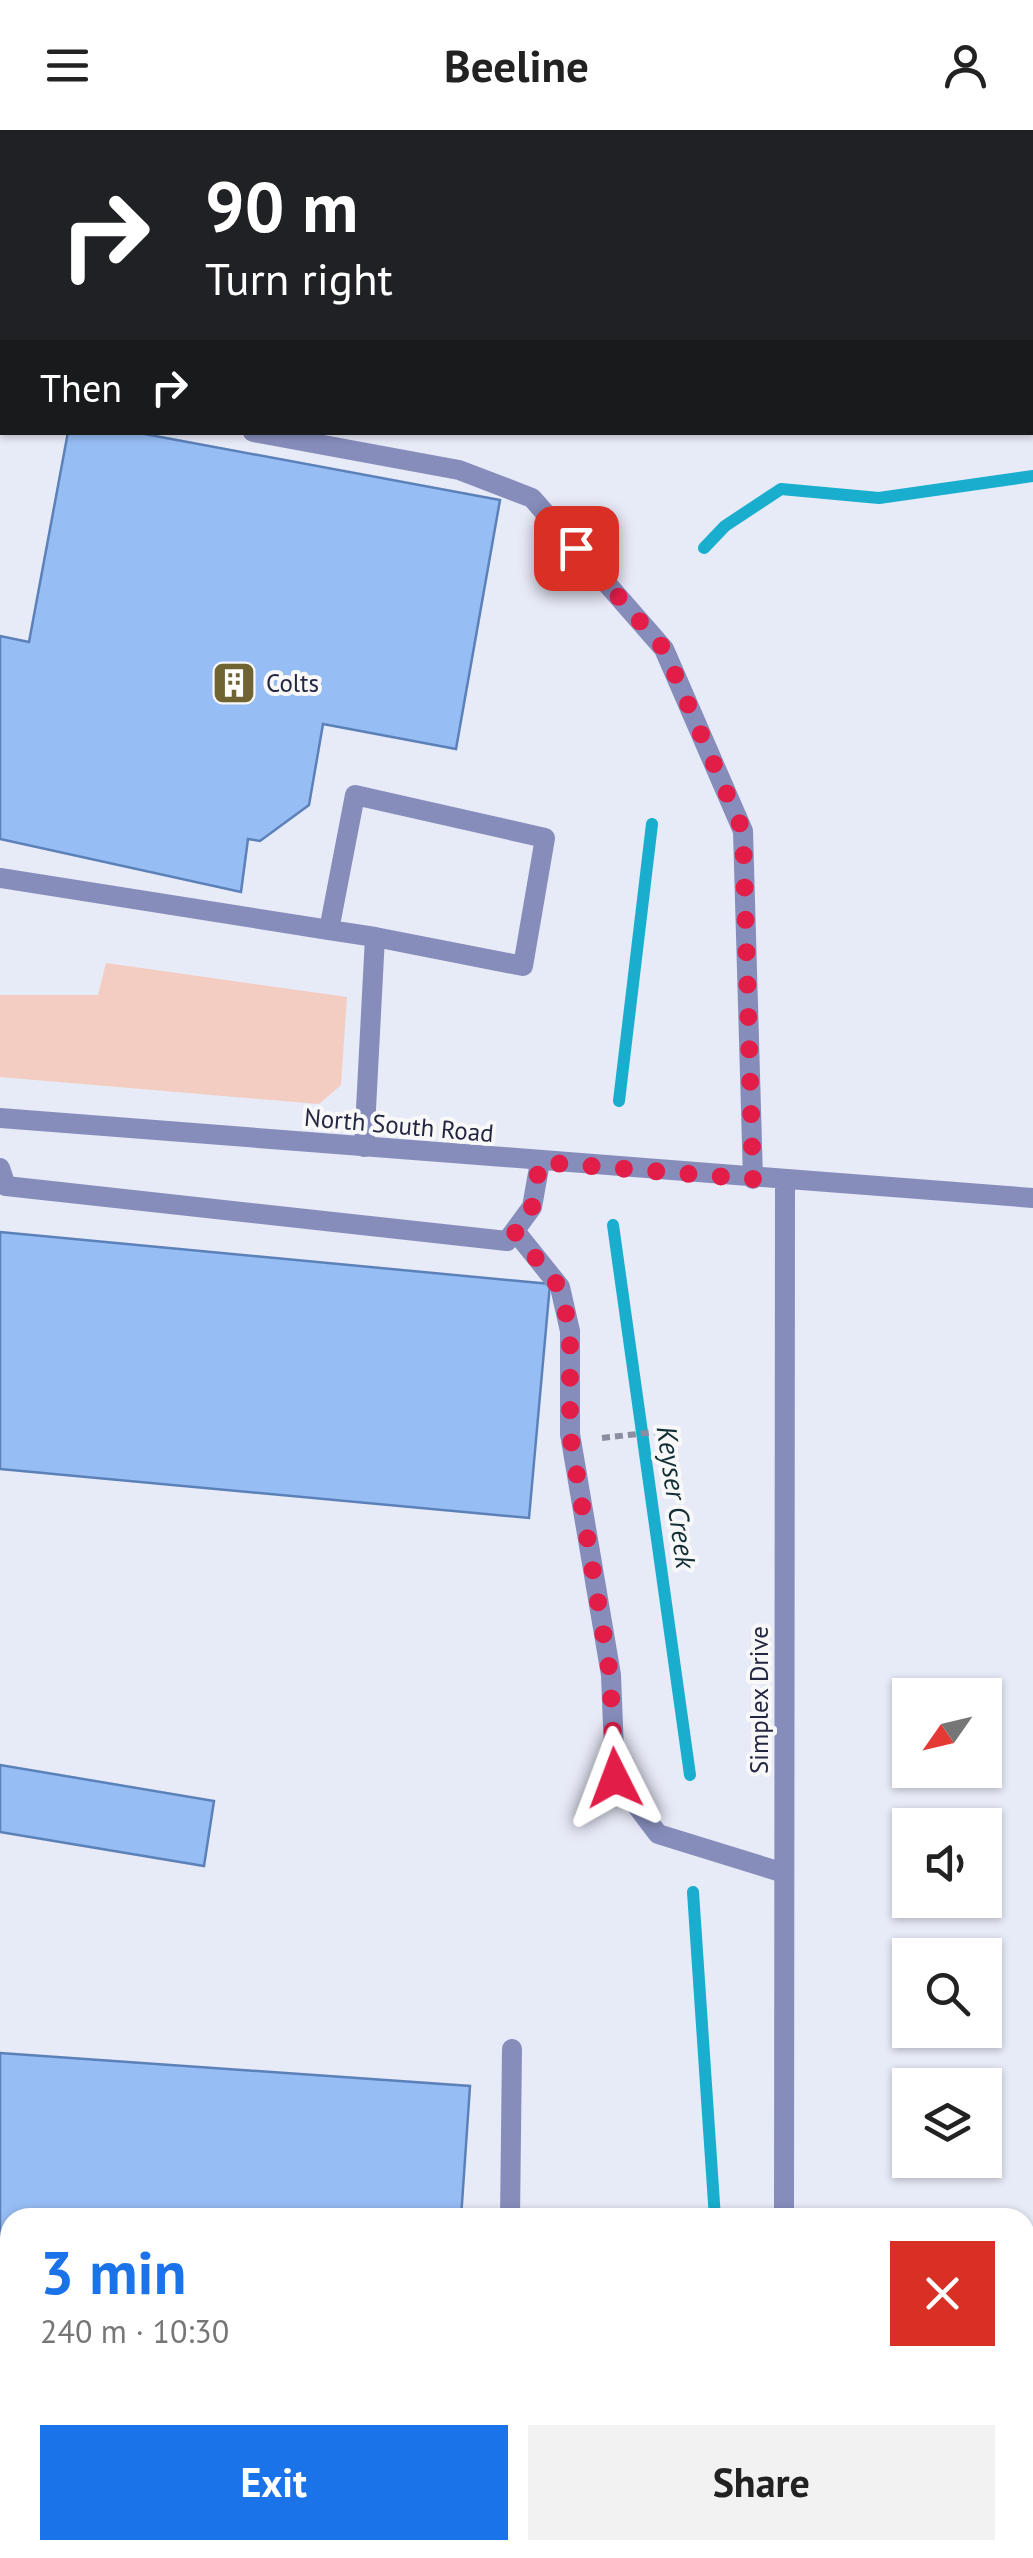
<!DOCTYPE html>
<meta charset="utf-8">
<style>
:root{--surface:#fff;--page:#f2f2f2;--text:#222;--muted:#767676;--accent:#1a73e8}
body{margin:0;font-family:"PT Sans",sans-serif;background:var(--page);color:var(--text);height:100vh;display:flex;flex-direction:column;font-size:38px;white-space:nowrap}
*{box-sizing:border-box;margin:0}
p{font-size:32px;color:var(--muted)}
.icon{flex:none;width:55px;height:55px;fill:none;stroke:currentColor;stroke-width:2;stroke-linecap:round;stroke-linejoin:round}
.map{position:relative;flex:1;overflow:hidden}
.sheet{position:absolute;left:0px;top:2078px;width:1035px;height:352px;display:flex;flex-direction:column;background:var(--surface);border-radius:30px 30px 0 0;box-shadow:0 2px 8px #0004}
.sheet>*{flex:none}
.hud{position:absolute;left:0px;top:0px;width:1035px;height:305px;box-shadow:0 2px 8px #0004;background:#202124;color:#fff;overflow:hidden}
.needle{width:65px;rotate:236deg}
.fabs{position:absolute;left:892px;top:1548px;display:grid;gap:20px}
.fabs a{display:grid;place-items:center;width:110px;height:110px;border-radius:0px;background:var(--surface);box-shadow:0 2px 8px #0004;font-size:50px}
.pin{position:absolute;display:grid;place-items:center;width:85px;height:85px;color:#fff;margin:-42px;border-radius:20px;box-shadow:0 5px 15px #0006}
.me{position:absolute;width:110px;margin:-55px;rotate:357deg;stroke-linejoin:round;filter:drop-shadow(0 0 8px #0008)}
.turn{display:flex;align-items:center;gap:35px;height:210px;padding:0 40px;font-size:45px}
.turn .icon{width:130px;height:130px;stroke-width:2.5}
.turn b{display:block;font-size:70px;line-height:85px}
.then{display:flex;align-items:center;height:95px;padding:0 40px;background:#0003;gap:20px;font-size:38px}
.round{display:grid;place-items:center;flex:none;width:105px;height:105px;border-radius:0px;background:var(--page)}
.headline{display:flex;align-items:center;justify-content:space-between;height:170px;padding:0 40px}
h1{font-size:60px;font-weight:800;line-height:75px;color:var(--accent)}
.action{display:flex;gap:20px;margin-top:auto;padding:20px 40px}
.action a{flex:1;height:115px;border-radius:0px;background:var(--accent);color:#fff;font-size:40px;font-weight:800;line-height:115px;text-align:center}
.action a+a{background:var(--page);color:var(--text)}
header{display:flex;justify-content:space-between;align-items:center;height:130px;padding:0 40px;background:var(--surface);font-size:45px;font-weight:800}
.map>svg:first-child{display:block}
</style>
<header><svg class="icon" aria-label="menu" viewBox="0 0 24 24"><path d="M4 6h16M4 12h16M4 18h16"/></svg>Beeline<svg class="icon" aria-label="person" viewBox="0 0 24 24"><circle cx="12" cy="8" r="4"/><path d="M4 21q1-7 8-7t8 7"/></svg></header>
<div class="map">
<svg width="1033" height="2428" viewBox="0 0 1033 2428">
<rect width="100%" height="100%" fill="#e7eaf7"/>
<!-- green -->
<path fill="#f3cdc1" d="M 106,833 L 347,867 L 341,955 L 319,974 L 0,947 L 0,865 L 98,865 Z"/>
<!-- forest -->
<path fill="#f29577" d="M 0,0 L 1033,0 L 1033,187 L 1032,2 L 2,2 L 2,51 Z"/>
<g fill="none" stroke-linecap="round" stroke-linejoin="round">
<!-- stream -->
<path stroke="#19aece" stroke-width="12" d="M 704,418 L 725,396 L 781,359 L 879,368 L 1033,346
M 619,971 L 652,694
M 613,1095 L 690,1645
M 693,1762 L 715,2088
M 706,2428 L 706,2420"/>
</g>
<!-- building -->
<path fill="#97bdf5" stroke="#5c81b9" stroke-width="2.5" d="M 68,302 L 134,302 L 500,370 L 456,619 L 323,594 L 309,675 L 260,711 L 248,709 L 241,762 L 0,709 L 0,506 L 29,512 Z
M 0,1102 L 550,1154 L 529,1388 L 0,1339 Z
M 0,1635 L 214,1671 L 204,1736 L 0,1702 Z
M 0,1923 L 470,1956 L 461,2088 L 10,2088 L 10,2413 L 0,2412 Z
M 1025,2239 L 1033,2239 L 1033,2428 L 962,2428 L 962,2420 L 1025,2420 Z
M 107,2420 L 287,2420 L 286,2428 Z"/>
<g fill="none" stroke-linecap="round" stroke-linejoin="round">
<!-- path -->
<path stroke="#8b8ea1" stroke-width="6" stroke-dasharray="8 5" stroke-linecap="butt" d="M 602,1308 L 655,1302"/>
<!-- service -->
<path stroke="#878dbb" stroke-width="20" d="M 0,261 L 2,261
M 253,302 L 459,340 L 532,368 L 664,519 L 743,701 L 753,1049
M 0,748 L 329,800
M 364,1017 L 375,807 L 523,836 L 545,708 L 355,665 L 329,800 L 375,807
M 0,1038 L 6,1056 L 507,1111 L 532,1077 L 540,1032
M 515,1101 L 560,1157 L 570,1201 L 570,1304 L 611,1545 L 615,1647 L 658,1704 L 784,1743
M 510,2088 L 512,1919
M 498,2428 L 499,2420"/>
<!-- minor -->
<path stroke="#878dbb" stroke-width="20" d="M 0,988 L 1033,1068
M 784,2088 L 785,1052
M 784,2428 L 784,2420"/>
<defs>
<path id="rail" d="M 0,82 L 2,82
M 1032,221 L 1033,221"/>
</defs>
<!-- rail casing -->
<use href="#rail" stroke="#7a7d92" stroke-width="11"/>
<!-- rail -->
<use href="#rail" stroke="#f8f8f8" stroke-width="8" stroke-dasharray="22" stroke-linecap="butt"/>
</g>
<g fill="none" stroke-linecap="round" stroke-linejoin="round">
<!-- route -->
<path stroke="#e11d48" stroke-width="18" stroke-dasharray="0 32.4" d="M 576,418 L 664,519 L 743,701 L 753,1049 L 540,1032 L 532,1077 L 514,1101 L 560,1158 L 570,1201 L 570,1304 L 610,1544 L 615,1648"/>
</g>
<!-- icons -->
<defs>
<symbol id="building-square" viewBox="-11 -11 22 22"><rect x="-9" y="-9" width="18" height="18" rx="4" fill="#706532" stroke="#f8f8f8"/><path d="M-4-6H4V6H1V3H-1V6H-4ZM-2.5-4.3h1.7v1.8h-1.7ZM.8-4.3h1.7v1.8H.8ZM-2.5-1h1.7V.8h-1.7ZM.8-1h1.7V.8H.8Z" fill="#fff"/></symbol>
</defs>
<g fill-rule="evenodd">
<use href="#building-square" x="209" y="528" width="50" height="50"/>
</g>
<g text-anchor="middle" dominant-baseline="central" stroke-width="8" stroke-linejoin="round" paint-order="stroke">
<!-- poi labels -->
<g font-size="25" fill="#242741" stroke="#f8f8f8" text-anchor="start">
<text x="266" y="553">Colts</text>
</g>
<!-- street labels -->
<g font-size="25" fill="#242741" stroke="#f8f8f8">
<text transform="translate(399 995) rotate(5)">North South Road</text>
<text transform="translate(759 1570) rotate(-90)">Simplex Drive</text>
</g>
<!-- water labels -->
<g font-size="28" font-style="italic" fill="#132f36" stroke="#f8f8f8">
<text transform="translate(677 1367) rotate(82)">Keyser Creek</text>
</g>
</g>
</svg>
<div class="fabs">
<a><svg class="needle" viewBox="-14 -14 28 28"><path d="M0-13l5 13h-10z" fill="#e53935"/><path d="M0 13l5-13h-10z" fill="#767676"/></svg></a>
<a><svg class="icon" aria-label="sound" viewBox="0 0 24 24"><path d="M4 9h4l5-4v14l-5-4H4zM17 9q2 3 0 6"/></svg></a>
<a><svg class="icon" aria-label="search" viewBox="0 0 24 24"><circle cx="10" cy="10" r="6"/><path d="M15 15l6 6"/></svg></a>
<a><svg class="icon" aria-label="layers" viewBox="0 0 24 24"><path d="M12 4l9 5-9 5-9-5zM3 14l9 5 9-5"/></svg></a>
</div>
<div class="pin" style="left:576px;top:418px;background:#d93025"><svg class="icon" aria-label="arrive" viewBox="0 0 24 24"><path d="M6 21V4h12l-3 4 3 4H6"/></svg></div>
<svg class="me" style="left:615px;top:1648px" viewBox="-20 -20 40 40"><path d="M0-17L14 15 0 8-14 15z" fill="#e11d48" stroke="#fff" stroke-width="4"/></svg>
<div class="hud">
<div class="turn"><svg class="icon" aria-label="right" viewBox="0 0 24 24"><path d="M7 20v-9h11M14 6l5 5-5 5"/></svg><div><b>90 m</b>Turn right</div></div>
<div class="then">Then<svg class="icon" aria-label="right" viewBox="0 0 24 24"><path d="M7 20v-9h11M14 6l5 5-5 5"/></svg></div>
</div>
<section class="sheet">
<div class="headline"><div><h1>3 min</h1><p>240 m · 10:30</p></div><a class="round" style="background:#d93025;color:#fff"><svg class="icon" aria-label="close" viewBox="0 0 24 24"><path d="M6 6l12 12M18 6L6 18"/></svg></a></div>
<div class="action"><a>Exit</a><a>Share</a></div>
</section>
</div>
